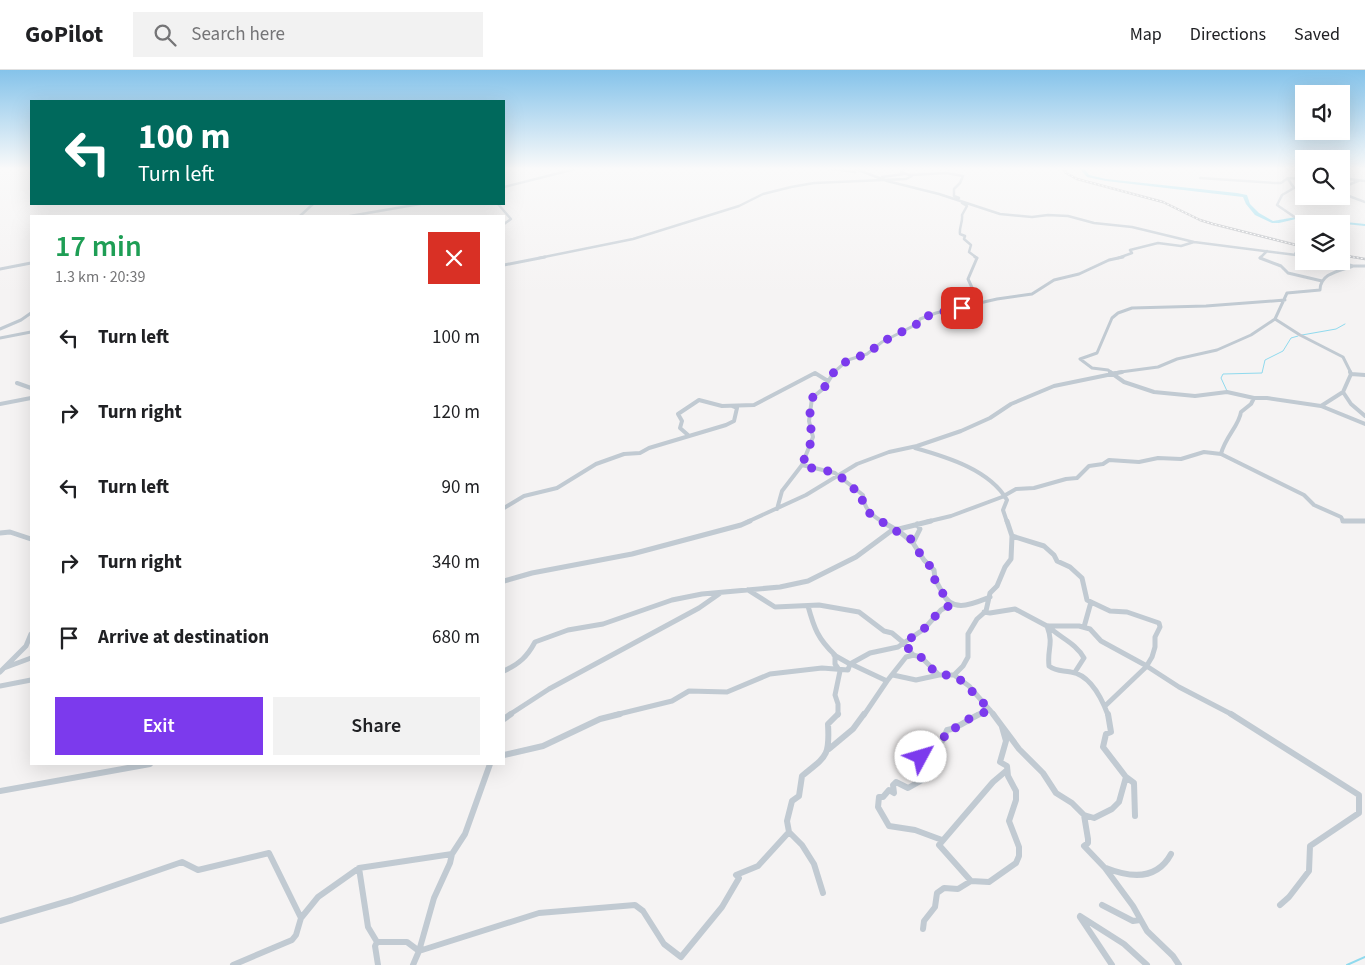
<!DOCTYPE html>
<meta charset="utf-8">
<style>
:root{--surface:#fff;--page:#f2f2f2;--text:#202124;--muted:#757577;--line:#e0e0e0;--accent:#7c3aed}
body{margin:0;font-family:"Source Sans 3",sans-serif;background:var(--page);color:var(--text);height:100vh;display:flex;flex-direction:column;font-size:19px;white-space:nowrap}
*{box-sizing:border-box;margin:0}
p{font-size:16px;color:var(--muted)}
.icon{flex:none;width:28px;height:28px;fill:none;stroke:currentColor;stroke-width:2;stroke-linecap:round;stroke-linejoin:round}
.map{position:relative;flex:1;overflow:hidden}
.sheet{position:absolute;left:30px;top:145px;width:475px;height:550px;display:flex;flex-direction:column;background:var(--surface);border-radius:0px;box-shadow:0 5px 20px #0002}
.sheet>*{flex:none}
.banner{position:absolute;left:30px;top:30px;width:475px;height:105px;border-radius:0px;box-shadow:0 5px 20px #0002;background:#00695c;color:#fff;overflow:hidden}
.controls{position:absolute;left:1295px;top:15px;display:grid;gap:10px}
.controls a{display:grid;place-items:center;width:55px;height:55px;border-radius:0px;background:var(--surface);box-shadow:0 5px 20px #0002;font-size:25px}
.pin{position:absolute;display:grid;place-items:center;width:42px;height:42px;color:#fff;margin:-21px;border-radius:10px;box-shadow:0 2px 8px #0006}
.me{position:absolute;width:55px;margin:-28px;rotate:51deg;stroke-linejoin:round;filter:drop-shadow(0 0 4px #0008)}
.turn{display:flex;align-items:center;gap:18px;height:105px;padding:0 25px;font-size:22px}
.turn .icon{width:65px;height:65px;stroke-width:2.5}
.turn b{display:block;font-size:35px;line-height:42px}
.round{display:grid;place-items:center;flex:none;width:52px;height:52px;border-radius:0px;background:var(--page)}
.summary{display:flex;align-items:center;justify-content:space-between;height:85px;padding:0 25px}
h1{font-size:30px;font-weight:600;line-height:38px;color:#1e9e55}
.primary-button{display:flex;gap:10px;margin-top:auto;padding:10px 25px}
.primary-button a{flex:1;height:58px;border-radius:0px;background:var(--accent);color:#fff;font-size:20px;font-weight:600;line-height:58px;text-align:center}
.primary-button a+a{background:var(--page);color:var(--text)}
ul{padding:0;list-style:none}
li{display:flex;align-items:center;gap:15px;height:75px;padding:0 25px}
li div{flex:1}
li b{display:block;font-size:19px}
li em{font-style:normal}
header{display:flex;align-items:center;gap:30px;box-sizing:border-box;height:70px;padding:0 25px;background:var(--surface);border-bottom:1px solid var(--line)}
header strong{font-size:24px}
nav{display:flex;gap:28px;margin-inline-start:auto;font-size:18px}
.search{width:350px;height:45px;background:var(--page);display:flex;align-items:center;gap:12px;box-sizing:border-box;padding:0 18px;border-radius:0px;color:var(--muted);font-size:19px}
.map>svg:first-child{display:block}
</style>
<header>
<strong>GoPilot</strong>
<div class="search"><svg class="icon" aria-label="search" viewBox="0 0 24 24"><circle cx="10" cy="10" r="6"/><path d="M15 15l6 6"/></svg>Search here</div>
<nav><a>Map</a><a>Directions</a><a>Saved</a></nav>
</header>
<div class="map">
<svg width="1365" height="895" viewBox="0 0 1365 895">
<rect width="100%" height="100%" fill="#f5f3f3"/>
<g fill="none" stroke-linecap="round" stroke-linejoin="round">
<!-- stream-far1 -->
<path stroke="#90daee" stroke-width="1" d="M 1302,265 L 1336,259 L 1345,254
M 1227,321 L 1221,308 L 1223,304 L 1262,303 L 1265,290 L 1283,281 L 1291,268 L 1298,266"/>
<!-- stream -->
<path stroke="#90daee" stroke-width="2" d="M 1347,895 L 1365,887"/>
<!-- river -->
<path fill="#90daee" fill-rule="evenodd" d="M 1079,98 L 1084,98 L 1089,105 L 1106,109 L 1237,123 L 1247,125 L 1250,134 L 1259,143 L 1273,151 L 1296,147 L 1365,154 L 1365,156 L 1296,149 L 1279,153 L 1272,153 L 1255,145 L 1246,134 L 1243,127 L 1106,111 L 1087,107 Z"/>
<!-- street-far4 -->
<path stroke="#c1cad2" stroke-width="2.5" d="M 827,98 L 855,102
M 853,98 L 887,111 L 939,124 L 1000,144 L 1032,147 L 1048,145 L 1068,146 L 1094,153 L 1132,157 L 1194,172 L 1304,186
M 1285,98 L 1304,101
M 910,105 L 946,103 L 963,106 L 960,113 L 954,119 L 954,126 L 959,128
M 882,107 L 904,104
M 1200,108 L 1275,113 L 1281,113 L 1288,108 L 1304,109
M 1341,108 L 1365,111
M 1288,109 L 1294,118 L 1282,125 L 1277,135 L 1296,148 L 1301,148 L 1302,152 L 1306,154
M 504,117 L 579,98
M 1341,118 L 1358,111
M 1341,123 L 1365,132
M 962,133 L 967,136 L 962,145 C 963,152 959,157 960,164 L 965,166 L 964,169 L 971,175 L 969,182 L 977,188
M 498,134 L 511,149 L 504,154
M 300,146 L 313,134
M 350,146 L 420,134
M 1295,184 L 1297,181 L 1296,175 L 1300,170 L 1298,165 L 1304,157
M 539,188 L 633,169 L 739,136 L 763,124 L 791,117 L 814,113 L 906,109 L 912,106 L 901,102 L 907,98
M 1118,188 L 1132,183 L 1130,180 L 1158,173 L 1181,176 L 1194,172
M 1260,188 L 1267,181"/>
<!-- street-far3 -->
<path stroke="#c1cad2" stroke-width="3" d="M 1261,187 L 1260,188 L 1281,196 L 1288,203 L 1322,211
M 504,195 L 545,187
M 1353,196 L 1365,196
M 0,199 L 31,193
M 962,238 L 965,229 L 974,222 L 968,209 L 977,188 L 975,187
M 1275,249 L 1300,265 L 1343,287 L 1351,303
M 0,259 L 21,250 L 31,243
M 0,268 L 31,262
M 833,303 L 848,290 L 867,284 L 882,272 L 919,253 L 920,249 L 936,243 L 997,229 L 1032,224 L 1054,210 L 1079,204 L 1109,190 L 1123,187
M 1112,303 L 1108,300 L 1092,298 L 1080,289 L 1097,283 L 1112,248 L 1118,243 L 1132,238 L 1206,236 L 1285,230
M 1113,303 L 1158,297 L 1177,289 L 1217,280 L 1251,265 L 1275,249 L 1287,223 L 1320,220 C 1320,203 1340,201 1353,196 L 1335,191"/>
<!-- street-far2 -->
<path stroke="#c1cad2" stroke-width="4" d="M 1110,302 L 1124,312 L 1154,322 L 1195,326 L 1227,322 L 1254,328
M 1350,302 L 1351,304 L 1343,322 L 1351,334 L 1365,346
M 1351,304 L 1365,305
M 17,313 L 31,318
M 0,334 L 31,328
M 1321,336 L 1343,322
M 688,365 L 680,358 L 682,351 L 678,344 L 699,330 L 722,336 L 754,335 L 815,303 L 828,311
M 915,378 C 947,387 990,400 1007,430 L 1003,440 L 1007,452
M 1221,384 C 1225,367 1239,356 1241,342 L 1251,334 L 1254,328 L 1267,328 L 1321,336 L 1365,354
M 802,395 L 835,403 L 863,425 C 864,439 871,445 883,452
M 504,438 L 524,426 L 557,418 L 596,394 L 624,384 L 640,383 L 649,378 L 726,355 L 734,351 L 737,338 L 732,336
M 777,439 L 782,421 L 802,395 L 813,367 L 809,351 L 812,328 L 824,318 L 834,302
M 747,452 L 806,425 L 857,394 L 889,382 L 917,376 L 961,361 L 990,348 L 1011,334 L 1054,316 L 1122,302
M 926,452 L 951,446 L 1002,427 L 1016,419 L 1034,418 L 1066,409 L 1077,408 L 1089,396 L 1103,394 L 1109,390 L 1139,392 L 1158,388 L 1181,389 L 1204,382 L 1221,384 L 1304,425 L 1314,435 L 1341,447 L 1343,451 L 1365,451"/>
<!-- street-far1 -->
<path stroke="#c1cad2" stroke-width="5" d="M 881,451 L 900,462 L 913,473
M 1343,451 L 1365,451
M 917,454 L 920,459 L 913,473 L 924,490 L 934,500 C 935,512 937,512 942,522 C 952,544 972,534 990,527
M 0,463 L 10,462 L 31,469
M 1012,466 L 1044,476 L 1054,485 L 1057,491 L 1070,497 L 1082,508 L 1087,530 L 1091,532 L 1084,557
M 504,511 L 532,503 L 632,484 L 741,455 L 750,451
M 748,520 L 775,537 L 819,535 L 859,542 L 884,561 L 892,563 L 904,573 L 913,585 L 921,587 L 939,605 L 954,605 L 969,616 L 994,645
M 1091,532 L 1110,541 L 1127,542 L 1159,553 L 1160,557 L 1155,567 L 1155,577 L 1152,587 L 1146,597 L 1105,636
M 808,536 C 814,558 818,569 835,585 L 835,594 L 840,601
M 984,542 L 990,543 L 1015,539 L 1047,556 L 1079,556 L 1090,559 L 1101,571 L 1145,595 L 1179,617 L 1233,645
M 1047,556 C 1054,575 1047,578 1049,596 C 1057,602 1062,600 1071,602 C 1091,605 1102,629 1108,645
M 1048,556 C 1060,568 1076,573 1084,588 L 1075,602
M 850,594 L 870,583 L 898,577 L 924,559 L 941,540 L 950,535
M 853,595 L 887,611 L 906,587 L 914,585
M 4,598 L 31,588
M 504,601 C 519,594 527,587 535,572 L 568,560 L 603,554 L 672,530 L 702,524 L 780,517 L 808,511 L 856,487 L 891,461 L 931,451
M 0,602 L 26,576 L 31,564
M 893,605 L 916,610 L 939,605
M 954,605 L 963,596 L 968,587 L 968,564 L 977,549 L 986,541 L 990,523 L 997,516 L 1005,497 L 1011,489 L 1012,466 L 1007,451
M 0,616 L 31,610
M 509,645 L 549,619 L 699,538 L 719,524
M 615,645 L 672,631 L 689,621 L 727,622 L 770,604 L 822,598 L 848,600 L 850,594 L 834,585
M 838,645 L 838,634 L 835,625 L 840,601
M 864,645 L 887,611
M 977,645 L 990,640"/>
<!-- street -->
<path stroke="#c1cad2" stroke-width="6" d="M 993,644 L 1019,679 L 1043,703 L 1056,723 L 1072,733 L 1084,745 L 1094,748 L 1112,739 L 1119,732 L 1126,707
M 1108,644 L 1111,662 L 1106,664 L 1103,677 L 1126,707 L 1134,713 L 1135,746
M 1231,644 L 1359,725 L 1359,743 L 1310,776 L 1309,801 L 1289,827 L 1280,835
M 504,649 L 511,644
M 829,679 L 853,659 L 864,644
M 504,685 L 543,676 L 600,649 L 620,644
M 0,721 L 150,694
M 1084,745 L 1088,769 L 1088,773 L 1084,776 L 1105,798 L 1133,836 L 1147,861 L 1173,886 L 1179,895
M 942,770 L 915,760 L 889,756 L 878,737 L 879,727 L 883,727 L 889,720 L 894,723 L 893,715 L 896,712 L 908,718 L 924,709 L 926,695 L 922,691 L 922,683 L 943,670 L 947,660 C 957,659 970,648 980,644
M 359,798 L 368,857 L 377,872 L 407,872 L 419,881 L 434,828 L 450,793 L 452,784
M 1106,798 C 1131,808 1157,810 1171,784
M 971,811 L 939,775 L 993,712 L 1006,701
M 823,823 L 814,794 L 802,775 L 789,762 L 787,751 L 792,731 L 799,726 L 802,706 C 826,686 830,687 828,654 L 838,644
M 1102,835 L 1133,851 L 1140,850
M 1080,846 L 1124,874 L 1147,895
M 1080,847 L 1112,895
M 0,851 L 72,830 L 182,792 L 198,800 L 269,783 L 301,848
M 923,859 L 924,851 L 935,837 L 937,823 L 944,818 L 958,819 L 971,811 L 989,812 L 1016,793 L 1019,786 L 1019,777 L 1009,751 L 1016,730 L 1016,721 L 1008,706 L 1007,696 L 1000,692 L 1006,671 L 1002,657
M 377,872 L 375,876 L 378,895
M 233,895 L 292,870 L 296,865 L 301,848 L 318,827 L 359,798 L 452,784 L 465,764 L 490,694
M 413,895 L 419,881 L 539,843 L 635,835 L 643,841 L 664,874 L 681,887 L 722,837 L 739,808 L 736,805 L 758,796 L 789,762"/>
<defs>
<path id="rail" d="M 1063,98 L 1066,103 L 1077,109 L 1163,132 L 1200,150 L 1213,154 L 1304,177
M 1341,185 L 1365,189"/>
</defs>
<!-- rail casing -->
<use href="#rail" stroke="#b5b8bd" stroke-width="2.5"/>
<!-- rail -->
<use href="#rail" stroke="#fff" stroke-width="1" stroke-dasharray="2" stroke-linecap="butt"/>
</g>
<!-- sky -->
<linearGradient id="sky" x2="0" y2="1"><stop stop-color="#85c3ea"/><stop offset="0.44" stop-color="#fafafa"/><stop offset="1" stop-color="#fafafa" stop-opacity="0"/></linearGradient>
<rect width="1365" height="224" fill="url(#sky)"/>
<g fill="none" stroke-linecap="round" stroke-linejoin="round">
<!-- route -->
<path stroke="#7c3aed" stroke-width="9" stroke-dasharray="0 16.2" d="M 921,687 L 922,683 L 943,670 L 947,660 L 954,659 L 964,651 L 990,640 L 963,612 L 954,605 L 939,605 L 924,592 L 921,587 L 913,584 L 904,573 L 929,555 L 936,545 L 950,535 C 943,528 943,519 935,512 L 934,500 L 924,490 L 910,468 L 894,460 L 865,440 L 862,433 L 863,425 C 853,420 847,411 838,405 C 830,399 812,400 802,395 L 813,367 L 809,351 L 812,328 L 824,318 L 834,302 L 848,290 L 867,284 L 882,272 L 919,253 L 920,249 L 936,243 L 962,238"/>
</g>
</svg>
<div class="controls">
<a><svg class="icon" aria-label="sound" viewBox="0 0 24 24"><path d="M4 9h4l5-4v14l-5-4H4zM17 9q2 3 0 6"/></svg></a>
<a><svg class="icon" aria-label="search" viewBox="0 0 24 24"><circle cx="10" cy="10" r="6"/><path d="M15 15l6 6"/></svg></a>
<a><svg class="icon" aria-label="layers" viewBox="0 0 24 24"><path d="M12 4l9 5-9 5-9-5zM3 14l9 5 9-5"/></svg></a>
</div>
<div class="pin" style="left:962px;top:238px;background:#d93025"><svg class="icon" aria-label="arrive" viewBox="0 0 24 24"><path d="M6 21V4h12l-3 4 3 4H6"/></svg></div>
<svg class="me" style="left:921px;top:687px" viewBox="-20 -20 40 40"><circle r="19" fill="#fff"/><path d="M0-13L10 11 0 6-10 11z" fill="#7c3aed"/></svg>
<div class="banner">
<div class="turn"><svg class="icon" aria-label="left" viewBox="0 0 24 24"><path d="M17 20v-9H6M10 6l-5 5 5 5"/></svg><div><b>100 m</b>Turn left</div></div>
</div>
<section class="sheet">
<div class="summary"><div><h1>17 min</h1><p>1.3 km · 20:39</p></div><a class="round" style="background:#d93025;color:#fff"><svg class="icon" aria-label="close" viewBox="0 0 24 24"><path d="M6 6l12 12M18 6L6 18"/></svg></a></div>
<ul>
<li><svg class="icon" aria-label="left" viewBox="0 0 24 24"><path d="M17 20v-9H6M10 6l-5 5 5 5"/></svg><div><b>Turn left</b></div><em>100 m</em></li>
<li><svg class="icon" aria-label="right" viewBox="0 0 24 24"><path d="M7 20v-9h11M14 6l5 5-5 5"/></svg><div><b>Turn right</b></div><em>120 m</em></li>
<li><svg class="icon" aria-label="left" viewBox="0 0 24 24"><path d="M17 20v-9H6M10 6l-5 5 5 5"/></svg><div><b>Turn left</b></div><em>90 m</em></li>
<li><svg class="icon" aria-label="right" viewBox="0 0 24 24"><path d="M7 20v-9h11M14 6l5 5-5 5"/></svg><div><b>Turn right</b></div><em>340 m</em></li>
<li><svg class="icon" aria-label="arrive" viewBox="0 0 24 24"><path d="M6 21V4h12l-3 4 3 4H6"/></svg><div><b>Arrive at destination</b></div><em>680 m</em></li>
</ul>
<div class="primary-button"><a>Exit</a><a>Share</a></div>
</section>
</div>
